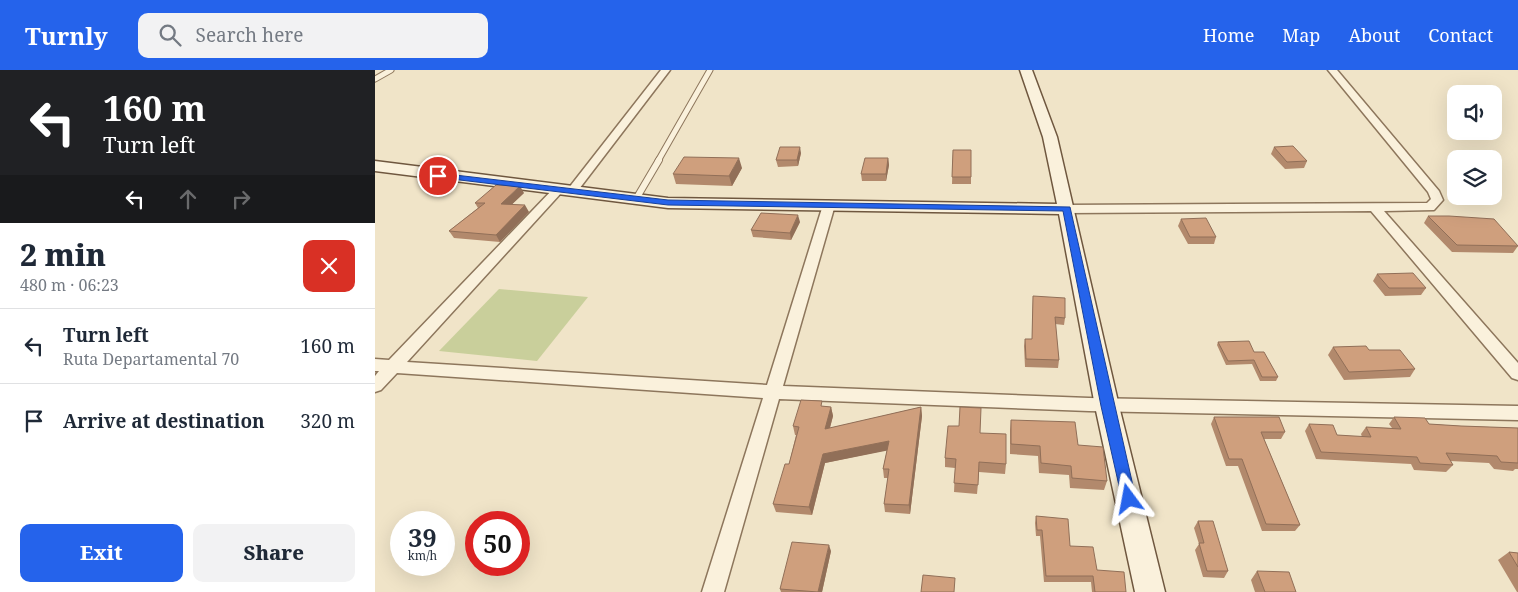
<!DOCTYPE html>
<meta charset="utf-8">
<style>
:root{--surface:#fff;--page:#f2f2f3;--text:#1f2937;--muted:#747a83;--line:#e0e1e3;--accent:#2563eb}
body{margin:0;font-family:"Noto Serif",serif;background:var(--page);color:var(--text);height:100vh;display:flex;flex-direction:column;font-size:19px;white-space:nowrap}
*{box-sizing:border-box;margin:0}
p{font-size:16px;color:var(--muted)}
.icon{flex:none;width:28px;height:28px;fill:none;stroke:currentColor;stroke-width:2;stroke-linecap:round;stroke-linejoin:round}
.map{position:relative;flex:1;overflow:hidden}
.side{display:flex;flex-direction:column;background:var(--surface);width:375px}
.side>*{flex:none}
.banner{background:#202124;color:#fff;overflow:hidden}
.fabs{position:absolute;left:1072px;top:15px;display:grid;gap:10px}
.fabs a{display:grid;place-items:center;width:55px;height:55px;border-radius:10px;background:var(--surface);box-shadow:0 5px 20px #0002;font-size:25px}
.speed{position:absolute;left:15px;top:441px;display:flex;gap:10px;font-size:25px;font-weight:700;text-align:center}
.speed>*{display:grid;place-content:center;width:65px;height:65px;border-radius:50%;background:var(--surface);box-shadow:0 5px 20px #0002;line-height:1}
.speed small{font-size:12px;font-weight:400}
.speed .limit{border:8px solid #d22;background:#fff;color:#111}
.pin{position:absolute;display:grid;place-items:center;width:42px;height:42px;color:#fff;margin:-21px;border:2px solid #fff;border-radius:50%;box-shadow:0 1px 5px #0007}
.me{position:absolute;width:55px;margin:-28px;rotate:347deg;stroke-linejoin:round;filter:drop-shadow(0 0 4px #0008)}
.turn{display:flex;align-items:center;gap:18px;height:105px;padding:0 20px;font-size:22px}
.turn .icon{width:65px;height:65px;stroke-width:2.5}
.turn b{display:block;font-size:35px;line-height:42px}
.lanes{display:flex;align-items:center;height:48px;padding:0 20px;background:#0003;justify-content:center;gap:25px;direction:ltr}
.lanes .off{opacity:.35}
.round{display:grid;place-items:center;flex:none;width:52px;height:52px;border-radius:10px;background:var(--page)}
.overview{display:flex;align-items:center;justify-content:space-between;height:85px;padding:0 20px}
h1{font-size:30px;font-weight:800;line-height:38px}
.action{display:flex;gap:10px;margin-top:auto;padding:10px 20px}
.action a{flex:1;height:58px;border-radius:10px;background:var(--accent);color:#fff;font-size:20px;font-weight:800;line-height:58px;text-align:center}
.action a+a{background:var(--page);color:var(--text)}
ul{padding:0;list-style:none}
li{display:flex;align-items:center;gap:15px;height:75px;padding:0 20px;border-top:1px solid var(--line)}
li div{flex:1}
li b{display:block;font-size:19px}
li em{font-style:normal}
header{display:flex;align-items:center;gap:30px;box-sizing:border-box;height:70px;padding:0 25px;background:var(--accent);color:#fff}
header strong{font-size:24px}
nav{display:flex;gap:28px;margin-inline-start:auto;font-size:18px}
.search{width:350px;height:45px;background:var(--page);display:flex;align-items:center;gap:12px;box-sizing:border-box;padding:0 18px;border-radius:10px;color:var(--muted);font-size:19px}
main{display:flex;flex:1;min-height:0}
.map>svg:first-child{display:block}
</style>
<header>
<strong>Turnly</strong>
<div class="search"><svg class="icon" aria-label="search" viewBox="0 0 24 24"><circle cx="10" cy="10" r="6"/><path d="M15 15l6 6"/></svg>Search here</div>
<nav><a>Home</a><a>Map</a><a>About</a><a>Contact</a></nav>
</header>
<main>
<section class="side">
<div class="banner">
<div class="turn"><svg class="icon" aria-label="left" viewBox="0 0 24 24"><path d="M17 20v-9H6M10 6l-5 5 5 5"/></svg><div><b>160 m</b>Turn left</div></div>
<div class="lanes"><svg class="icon" aria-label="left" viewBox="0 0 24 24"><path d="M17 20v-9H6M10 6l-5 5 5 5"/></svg><svg class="icon off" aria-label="ahead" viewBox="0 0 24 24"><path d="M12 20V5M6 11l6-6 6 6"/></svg><svg class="icon off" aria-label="right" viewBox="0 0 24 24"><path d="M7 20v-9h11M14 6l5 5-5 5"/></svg></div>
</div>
<div class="overview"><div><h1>2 min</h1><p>480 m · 06:23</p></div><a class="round" style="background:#d93025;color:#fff"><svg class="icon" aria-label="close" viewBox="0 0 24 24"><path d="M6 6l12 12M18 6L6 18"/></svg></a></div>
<ul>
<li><svg class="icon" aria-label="left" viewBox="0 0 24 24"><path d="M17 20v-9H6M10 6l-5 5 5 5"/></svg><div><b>Turn left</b><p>Ruta Departamental 70</p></div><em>160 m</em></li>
<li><svg class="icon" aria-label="arrive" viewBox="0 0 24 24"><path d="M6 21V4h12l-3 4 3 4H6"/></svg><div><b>Arrive at destination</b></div><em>320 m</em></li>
</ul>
<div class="action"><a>Exit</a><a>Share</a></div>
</section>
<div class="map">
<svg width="1143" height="522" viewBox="0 0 1143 522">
<rect width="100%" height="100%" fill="#f0e4c8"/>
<!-- green -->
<path fill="#c9cf9b" d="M 124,219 L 213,227 L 162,291 L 64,281 Z"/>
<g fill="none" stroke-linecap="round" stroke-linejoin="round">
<defs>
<path id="service-far1" d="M 0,9 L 16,0
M 283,91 L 335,0"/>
<path id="service" d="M 261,129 L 284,90"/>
<path id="minor" d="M 286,0 L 295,0 L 201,123 L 193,123 L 193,119 Z
M 953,0 L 962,0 L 1064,121 L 1068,130 L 1059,140 L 1009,141 L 1143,293 L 1143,310 L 1137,308 L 996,141 L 692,143 L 686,139 L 692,135 L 1052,133 L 1056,129 L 1053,122 Z
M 183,117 L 187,118 L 187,122 L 32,292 L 392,315 L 448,135 L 454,131 L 460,135 L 408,316 L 714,328 L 1143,336 L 1143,350 L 714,341 L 404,329 L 349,522 L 327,522 L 388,328 L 22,303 L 6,320 L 0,322 L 0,306 L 4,301 L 0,301 L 0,289 L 14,290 L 179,118 Z"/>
<path id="secondary" d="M 645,0 L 657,0 L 682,67 L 744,336 L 790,522 L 760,522 L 720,336 L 684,144 L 293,138 L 0,101 L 0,91 L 293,128 L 682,134 L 668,67 Z"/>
</defs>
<!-- service-far1 casing -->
<use href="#service-far1" stroke="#8d765c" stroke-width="7"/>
<!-- service casing -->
<use href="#service" stroke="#8d765c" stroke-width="8"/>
<!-- minor casing -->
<use href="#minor" stroke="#8d765c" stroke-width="3"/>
<!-- secondary casing -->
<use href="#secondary" stroke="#6f573f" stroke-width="3"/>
<!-- service-far1 -->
<use href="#service-far1" stroke="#faf1dc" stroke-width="5"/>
<!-- service -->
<use href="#service" stroke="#faf1dc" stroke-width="6"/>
<!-- minor -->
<use href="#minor" fill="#faf1dc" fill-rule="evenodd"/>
<!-- secondary -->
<use href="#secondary" fill="#faf1dc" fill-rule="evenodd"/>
</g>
<!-- wall -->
<path fill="#b2896c" d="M 899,77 L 932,91 L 929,98 L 910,99 L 896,84 Z
M 578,80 L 596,107 L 596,114 L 577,114 Z
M 426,83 L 423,96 L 403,97 L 401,90 Z
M 513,88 L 514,95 L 511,111 L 487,111 L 486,104 Z
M 367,98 L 357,116 L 301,114 L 298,104 Z
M 149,123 L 137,134 L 154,142 L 125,172 L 79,168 L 74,161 L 103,138 L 100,133 Z
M 1053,146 L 1143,176 L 1138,183 L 1077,182 L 1049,153 Z
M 806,149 L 841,167 L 839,174 L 813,174 L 803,156 Z
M 425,152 L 416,170 L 378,167 L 376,160 Z
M 1002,204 L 1051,218 L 1046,225 L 1010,226 L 998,211 Z
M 658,226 L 690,248 L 689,255 L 680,254 L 684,290 L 683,298 L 650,297 L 649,276 L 650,269 L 657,269 Z
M 843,272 L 879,282 L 903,307 L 901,311 L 885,311 L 877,294 L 851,295 L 842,275 Z
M 958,277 L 994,280 L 1040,299 L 1035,307 L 969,310 L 953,285 Z
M 448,336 L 456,337 L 458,346 L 455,358 L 546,337 L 547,346 L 535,444 L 510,442 L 509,434 L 513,408 L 509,408 L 508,399 L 512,380 L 450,393 L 437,445 L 401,442 L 398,434 L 414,394 L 421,365 L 420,365 L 418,356 Z
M 839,347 L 910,362 L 906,369 L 889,369 L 925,455 L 920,461 L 887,461 L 863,396 L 851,396 L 836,354 Z
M 1019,347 L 1054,354 L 1086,356 L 1143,358 L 1143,399 L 1140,399 L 1138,401 L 1119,399 L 1114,393 L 1075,391 L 1078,395 L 1071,402 L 1039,400 L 1036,394 L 941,389 L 930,361 L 934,354 L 962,365 L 987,367 L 986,364 L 991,357 L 1017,358 L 1014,354 Z
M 636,350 L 703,375 L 732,411 L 729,420 L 695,418 L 694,405 L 664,403 L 663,386 L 635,384 L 635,360 Z
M 605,363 L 631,394 L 630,404 L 604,402 L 602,424 L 579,422 L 580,398 L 570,397 L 570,388 Z
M 661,446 L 722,500 L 751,522 L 717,522 L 716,512 L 669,512 L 665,466 L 661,466 L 660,453 Z
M 823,451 L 853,501 L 849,508 L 828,507 L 820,480 L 824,474 L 819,458 Z
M 456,481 L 447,522 L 406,522 L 405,519 Z
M 1134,482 L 1143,483 L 1143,522 L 1142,522 L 1123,490 Z
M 882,501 L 921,522 L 880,522 L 876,510 Z"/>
<!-- shaded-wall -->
<path fill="#916f58" d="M 425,77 L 426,83 L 423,96 L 422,90 Z
M 364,88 L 367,98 L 357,116 L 354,106 Z
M 513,88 L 514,95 L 511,111 L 511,104 Z
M 145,116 L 149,123 L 130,141 L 126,134 Z
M 150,135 L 154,142 L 125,172 L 121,165 Z
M 423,145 L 425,152 L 416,170 L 415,163 Z
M 456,337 L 458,346 L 452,368 L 450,359 Z
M 546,337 L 547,346 L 535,444 L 534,435 Z
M 514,371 L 515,380 L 450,393 L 437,445 L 434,437 L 448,384 Z
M 454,475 L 456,481 L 447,522 L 443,522 Z"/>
<!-- building -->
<path fill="#cf9f7d" stroke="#916f58" d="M 918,76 L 932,91 L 912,92 L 899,77 Z
M 405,77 L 425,77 L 422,90 L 401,90 Z
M 578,80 L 596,80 L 596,107 L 577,107 Z
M 309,87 L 364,88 L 354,106 L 298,104 Z
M 490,88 L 513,88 L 511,104 L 486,104 Z
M 121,115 L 145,116 L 126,134 L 150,135 L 121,165 L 74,161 L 110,133 L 100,133 Z
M 386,143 L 423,145 L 415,163 L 376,160 Z
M 1053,146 L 1074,146 L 1119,149 L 1143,176 L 1082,175 Z
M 831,148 L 841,167 L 815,167 L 806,149 Z
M 1038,203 L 1051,218 L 1014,218 L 1002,204 Z
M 658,226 L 690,228 L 690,248 L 680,247 L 684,290 L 651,289 L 650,269 L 657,269 Z
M 874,271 L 879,282 L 889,282 L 903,307 L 887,307 L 879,290 L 853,291 L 843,272 Z
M 991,276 L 994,280 L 1025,280 L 1040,299 L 974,302 L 958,277 Z
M 426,330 L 447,331 L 446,336 L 456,337 L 450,359 L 546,337 L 534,435 L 509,434 L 514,399 L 508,399 L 514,371 L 448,384 L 434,437 L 398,434 L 410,394 L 414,394 L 424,357 L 418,356 Z
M 585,337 L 606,338 L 605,363 L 631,364 L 631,394 L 604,392 L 603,415 L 579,413 L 581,389 L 570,388 L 573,356 L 584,356 Z
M 839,347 L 904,347 L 910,362 L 886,362 L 925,455 L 891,454 L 867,389 L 854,389 Z
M 1019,347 L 1050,348 L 1054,354 L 1086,356 L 1143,358 L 1143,393 L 1126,392 L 1122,386 L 1071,383 L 1078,395 L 1045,393 L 1042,387 L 946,382 L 934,354 L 958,355 L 962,365 L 996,367 L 991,357 L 1026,359 Z
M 636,350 L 700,352 L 703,375 L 728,377 L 732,411 L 697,408 L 696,396 L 666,393 L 665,376 L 636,374 Z
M 661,446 L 693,449 L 695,476 L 718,477 L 722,500 L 749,502 L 751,522 L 720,522 L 718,506 L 671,506 L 667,460 L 662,460 Z
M 823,451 L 838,451 L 853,501 L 832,501 L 824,473 L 829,473 Z
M 417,472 L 454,475 L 443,522 L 405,519 Z
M 1134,482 L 1143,483 L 1143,497 Z
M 882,501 L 914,502 L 921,522 L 890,522 Z
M 548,505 L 580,508 L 579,522 L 546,522 Z"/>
<!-- route -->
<path fill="#2563eb" stroke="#184099" d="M 63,103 L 293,130 L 695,137 L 761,429 L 759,434 L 754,436 L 749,434 L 747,429 L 726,336 L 688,141 L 293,135 L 60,107 L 60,104 Z"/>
</svg>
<div class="fabs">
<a><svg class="icon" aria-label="sound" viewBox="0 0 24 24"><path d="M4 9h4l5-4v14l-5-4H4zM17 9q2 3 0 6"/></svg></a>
<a><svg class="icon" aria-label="layers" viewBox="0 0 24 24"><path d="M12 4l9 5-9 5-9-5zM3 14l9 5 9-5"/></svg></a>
</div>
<div class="speed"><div>39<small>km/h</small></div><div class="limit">50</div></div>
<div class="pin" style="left:63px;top:106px;background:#d93025"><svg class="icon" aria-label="arrive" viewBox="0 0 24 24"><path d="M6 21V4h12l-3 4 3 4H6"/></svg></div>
<svg class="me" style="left:754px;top:429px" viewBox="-20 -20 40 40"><path d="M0-17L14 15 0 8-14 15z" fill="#2563eb" stroke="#fff" stroke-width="4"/></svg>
</div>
</main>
